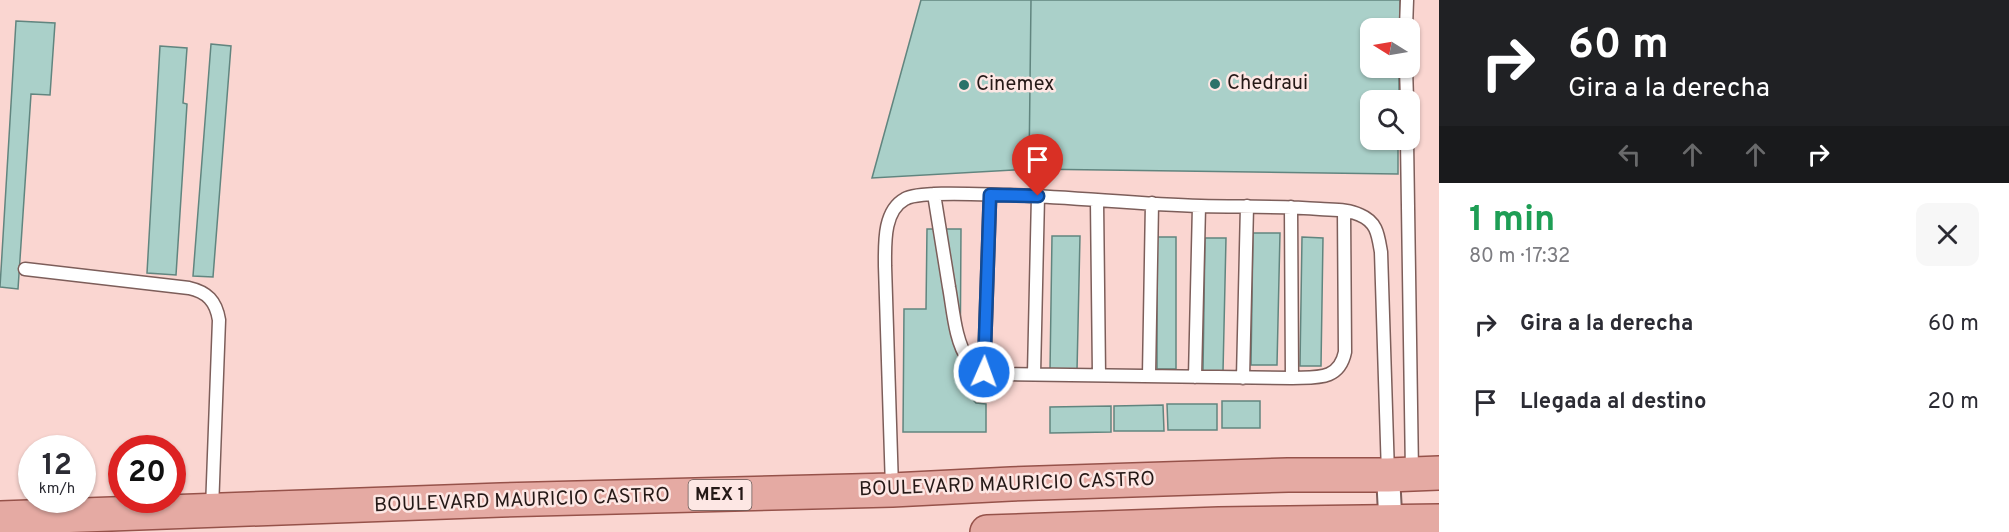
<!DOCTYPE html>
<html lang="es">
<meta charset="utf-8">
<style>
:root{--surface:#fff;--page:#f7f7f7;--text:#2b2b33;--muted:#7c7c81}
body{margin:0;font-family:Overpass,sans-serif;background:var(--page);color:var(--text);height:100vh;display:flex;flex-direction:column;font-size:22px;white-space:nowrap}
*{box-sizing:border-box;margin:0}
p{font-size:20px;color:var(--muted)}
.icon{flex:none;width:33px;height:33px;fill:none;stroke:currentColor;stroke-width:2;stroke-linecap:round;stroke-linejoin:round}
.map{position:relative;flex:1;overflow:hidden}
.drawer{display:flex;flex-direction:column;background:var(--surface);width:570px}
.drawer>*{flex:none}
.top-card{background:#202124;color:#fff;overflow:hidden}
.needle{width:39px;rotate:281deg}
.buttons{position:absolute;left:1360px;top:18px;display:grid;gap:12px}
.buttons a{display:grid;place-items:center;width:60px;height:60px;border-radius:12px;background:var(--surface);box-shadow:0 2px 4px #0004;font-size:30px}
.speed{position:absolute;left:18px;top:435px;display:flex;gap:12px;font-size:30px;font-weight:700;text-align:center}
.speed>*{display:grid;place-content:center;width:78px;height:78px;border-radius:50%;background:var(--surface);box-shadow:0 2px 4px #0004;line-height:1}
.speed small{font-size:15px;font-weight:400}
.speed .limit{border:9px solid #d22;background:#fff;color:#111}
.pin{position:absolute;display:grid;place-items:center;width:51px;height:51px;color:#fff;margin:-62px -26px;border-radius:50% 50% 50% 0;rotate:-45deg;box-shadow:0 0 6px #0007}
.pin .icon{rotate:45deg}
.me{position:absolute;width:66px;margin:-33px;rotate:2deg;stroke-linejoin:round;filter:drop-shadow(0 0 4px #0008)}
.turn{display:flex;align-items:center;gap:21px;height:126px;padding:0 30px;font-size:27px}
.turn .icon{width:78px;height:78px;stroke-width:2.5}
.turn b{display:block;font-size:42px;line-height:51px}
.lanes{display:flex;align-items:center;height:57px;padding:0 30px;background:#0003;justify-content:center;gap:30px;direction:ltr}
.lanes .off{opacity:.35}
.round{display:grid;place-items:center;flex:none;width:63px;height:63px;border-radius:12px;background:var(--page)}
.overview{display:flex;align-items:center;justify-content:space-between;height:102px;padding:0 30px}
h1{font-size:36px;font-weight:700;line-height:45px;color:#1e9e55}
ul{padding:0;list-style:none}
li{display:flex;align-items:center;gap:18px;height:78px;padding:0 30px}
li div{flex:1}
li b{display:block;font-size:22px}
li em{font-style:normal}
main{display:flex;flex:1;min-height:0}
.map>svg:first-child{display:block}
</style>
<main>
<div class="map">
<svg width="1439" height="532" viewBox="0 0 1439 532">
<rect width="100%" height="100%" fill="#fad6d1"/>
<!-- building -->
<path fill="#aad0c9" stroke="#61857f" stroke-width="1.5" d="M 921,0 L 1031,0 L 1029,169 L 872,178 Z
M 1031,0 L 1400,0 L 1400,28 L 1371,28 L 1371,68 L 1399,68 L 1399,100 L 1371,100 L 1371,140 L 1398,140 L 1398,174 L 1029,169 Z
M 16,21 L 55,23 L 50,95 L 31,94 L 18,289 L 0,287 Z
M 211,44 L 231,46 L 213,277 L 193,276 Z
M 160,46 L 187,48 L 183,103 L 187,104 L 176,275 L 147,273 Z
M 927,229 L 961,229 L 960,385 L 976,403 L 986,404 L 986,432 L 903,432 L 904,309 L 926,309 Z
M 1253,233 L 1280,233 L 1277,365 L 1251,365 Z
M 1052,236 L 1080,236 L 1077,371 L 1050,371 Z
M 1157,237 L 1176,237 L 1176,369 L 1157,369 Z
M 1302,237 L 1323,238 L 1321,366 L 1300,366 Z
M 1205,238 L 1226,238 L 1223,372 L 1203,371 Z
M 1222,401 L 1260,401 L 1260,428 L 1222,428 Z
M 1167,404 L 1217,404 L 1217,430 L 1168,430 Z
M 1163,405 L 1164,431 L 1114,431 L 1114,406 Z
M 1111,406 L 1111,432 L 1050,433 L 1050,407 Z"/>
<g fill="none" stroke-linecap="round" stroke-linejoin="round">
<defs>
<path id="service" d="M 1406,28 L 1407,0
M 1406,68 L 1407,100
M 1407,140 L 1412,473
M 934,194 C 939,225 944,256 949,287 C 953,308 955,342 968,359 C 978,372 991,373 1006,374 L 1292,378 C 1316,377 1339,381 1345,352 L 1344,211
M 1097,201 L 1099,375
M 1291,207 L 1292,378
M 25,269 L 189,288 C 207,292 216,301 219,320 L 212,509
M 984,372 L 990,195
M 1034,374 L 1038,196
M 1149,375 L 1152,203
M 1195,377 L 1199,206
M 1243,378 L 1247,206
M 892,488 L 885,266 C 885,244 883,211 905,199 C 920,190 989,195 1010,195 C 1073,197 1137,204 1201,206 C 1241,207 1280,206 1320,209 C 1333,210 1348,209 1360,215 C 1377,222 1378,235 1381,252 L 1388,474"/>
<path id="minor" d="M 1388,475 L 1391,532"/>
<path id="primary" d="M 0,518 L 501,500 L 892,490 L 1011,484 L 1288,475 L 1388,475 L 1439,473
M 987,532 L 1219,524 L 1439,521"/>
</defs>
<!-- service casing -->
<use href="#service" stroke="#7d5e5a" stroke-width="15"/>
<!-- minor casing -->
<use href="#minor" stroke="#7d5e5a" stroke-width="26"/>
<!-- primary casing -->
<use href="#primary" stroke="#96524a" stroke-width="36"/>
<!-- service -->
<use href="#service" stroke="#fff" stroke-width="12"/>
<!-- minor -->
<use href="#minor" stroke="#fff" stroke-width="22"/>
<!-- primary -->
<use href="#primary" stroke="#e5aaa3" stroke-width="33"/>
</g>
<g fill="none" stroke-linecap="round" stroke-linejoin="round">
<defs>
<path id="route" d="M 984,372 L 990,195 L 1038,196"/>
</defs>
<!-- route casing -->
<use href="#route" stroke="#114b97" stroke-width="15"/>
<!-- route -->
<use href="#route" stroke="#1a73e8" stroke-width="10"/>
</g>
<!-- markers -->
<g fill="#2b7269" stroke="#fde7e4" stroke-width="2">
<circle cx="1215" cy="84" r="6"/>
<circle cx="964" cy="85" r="6"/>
</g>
<g text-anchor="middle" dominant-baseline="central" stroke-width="5" stroke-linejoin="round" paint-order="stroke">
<!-- shield labels -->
<rect fill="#fde7e4" stroke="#665754" stroke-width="1.5" x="688.5" y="480" width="63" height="30" rx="4.5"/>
<g font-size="18" font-weight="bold" fill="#251917">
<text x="720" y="495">MEX 1</text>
</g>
<!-- poi labels -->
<g font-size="20" fill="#251917" stroke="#fde7e4" text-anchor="start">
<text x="1227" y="84">Chedraui</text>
<text x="976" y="85">Cinemex</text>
</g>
<!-- street labels -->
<g font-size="20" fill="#251917" stroke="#fde7e4">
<text transform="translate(1007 485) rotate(-2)">BOULEVARD MAURICIO CASTRO</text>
<text transform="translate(522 501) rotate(-2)">BOULEVARD MAURICIO CASTRO</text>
</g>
</g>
</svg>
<div class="buttons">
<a><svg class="needle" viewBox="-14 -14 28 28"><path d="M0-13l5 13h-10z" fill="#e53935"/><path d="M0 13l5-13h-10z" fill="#7c7c81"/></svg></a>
<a><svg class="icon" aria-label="search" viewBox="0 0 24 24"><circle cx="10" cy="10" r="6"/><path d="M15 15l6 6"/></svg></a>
</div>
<div class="speed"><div>12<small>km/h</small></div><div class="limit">20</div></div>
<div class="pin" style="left:1038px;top:196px;background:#d93025"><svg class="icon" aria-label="arrive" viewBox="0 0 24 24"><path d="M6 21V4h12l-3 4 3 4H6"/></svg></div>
<svg class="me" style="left:984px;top:372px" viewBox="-20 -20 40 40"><circle r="17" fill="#1a73e8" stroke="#fff" stroke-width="3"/><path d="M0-11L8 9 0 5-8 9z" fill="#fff"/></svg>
</div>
<section class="drawer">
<div class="top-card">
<div class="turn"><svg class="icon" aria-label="right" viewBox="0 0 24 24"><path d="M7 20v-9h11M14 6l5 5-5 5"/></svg><div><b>60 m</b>Gira a la derecha</div></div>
<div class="lanes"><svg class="icon off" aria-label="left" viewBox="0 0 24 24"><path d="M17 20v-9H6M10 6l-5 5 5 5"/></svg><svg class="icon off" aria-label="ahead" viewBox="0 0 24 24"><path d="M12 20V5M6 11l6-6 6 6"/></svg><svg class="icon off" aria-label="ahead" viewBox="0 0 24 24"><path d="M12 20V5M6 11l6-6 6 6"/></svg><svg class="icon" aria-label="right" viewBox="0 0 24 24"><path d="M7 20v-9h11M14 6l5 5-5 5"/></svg></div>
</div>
<div class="overview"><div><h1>1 min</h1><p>80 m · 17:32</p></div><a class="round"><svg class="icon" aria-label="close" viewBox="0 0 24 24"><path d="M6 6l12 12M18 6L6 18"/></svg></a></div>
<ul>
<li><svg class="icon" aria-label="right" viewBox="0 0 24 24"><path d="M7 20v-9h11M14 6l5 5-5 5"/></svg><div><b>Gira a la derecha</b></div><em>60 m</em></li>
<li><svg class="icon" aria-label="arrive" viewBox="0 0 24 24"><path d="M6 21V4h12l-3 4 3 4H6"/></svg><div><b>Llegada al destino</b></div><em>20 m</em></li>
</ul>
</section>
</main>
